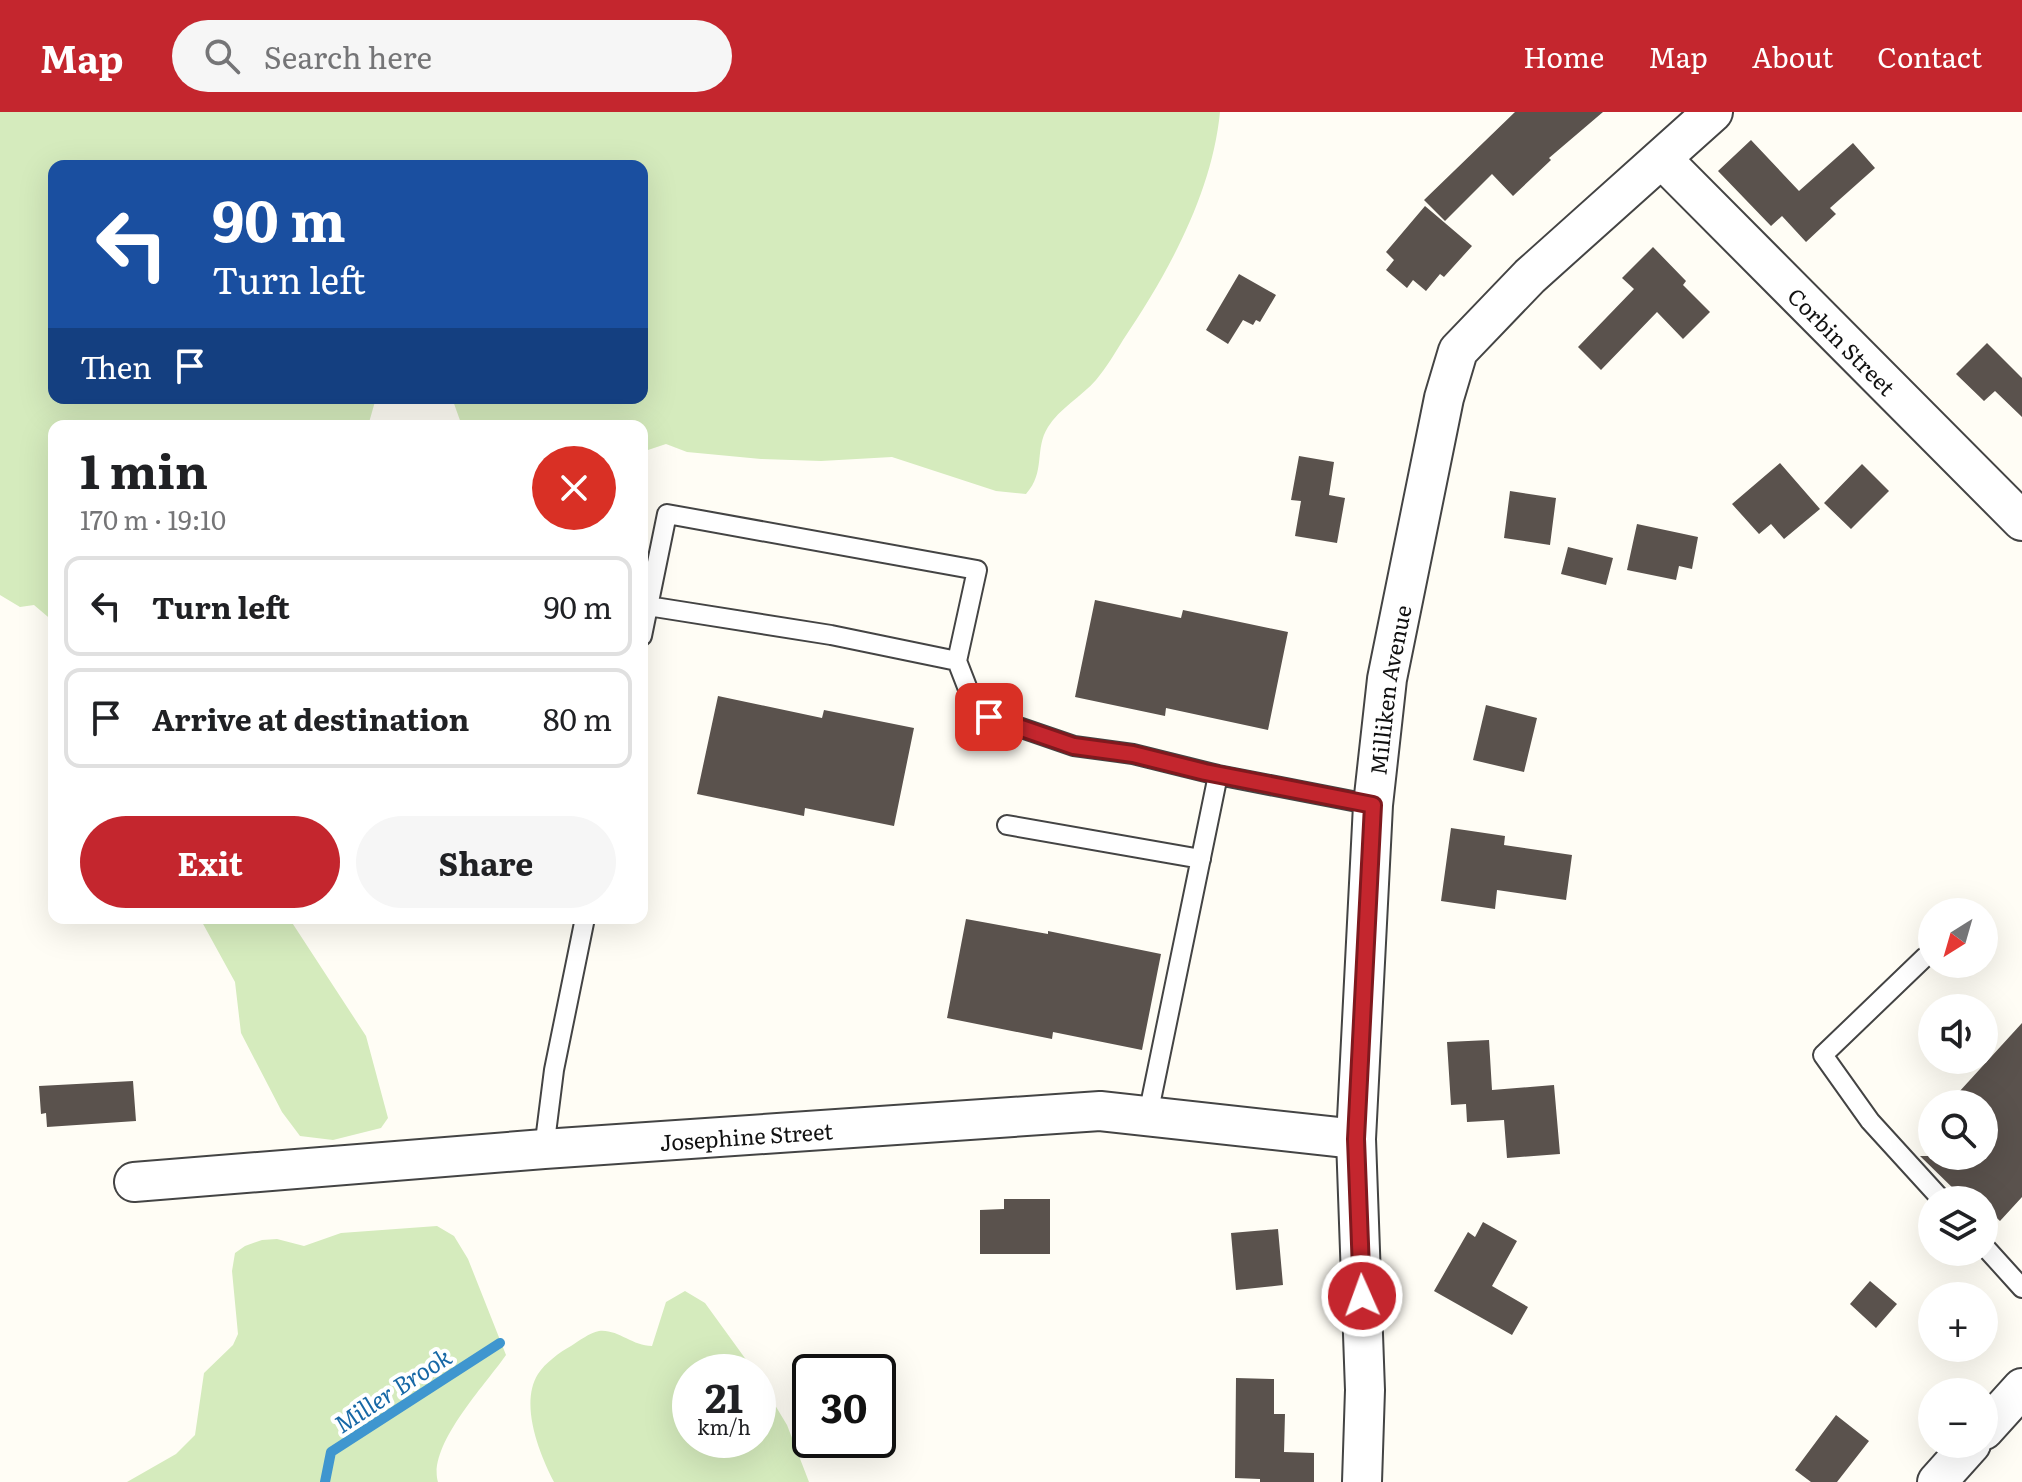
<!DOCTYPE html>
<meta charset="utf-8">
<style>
:root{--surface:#fff;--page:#f6f6f6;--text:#202124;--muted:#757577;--line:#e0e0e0;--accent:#c4262e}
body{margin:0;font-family:Literata,serif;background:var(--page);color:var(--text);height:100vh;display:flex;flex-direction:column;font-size:30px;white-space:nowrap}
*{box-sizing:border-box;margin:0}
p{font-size:26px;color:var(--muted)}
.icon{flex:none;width:44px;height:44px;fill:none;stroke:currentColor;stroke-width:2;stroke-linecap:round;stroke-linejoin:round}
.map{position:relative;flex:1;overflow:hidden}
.details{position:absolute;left:48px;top:308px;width:600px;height:504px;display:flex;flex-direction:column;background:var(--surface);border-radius:16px;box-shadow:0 8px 32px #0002}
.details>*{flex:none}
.top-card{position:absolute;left:48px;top:48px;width:600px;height:244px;border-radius:16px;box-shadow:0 8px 32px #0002;background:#1a4fa0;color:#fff;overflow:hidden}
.needle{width:52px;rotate:217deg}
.tools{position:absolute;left:1918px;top:786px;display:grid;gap:16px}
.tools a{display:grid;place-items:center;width:80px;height:80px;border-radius:50%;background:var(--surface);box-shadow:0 8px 32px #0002;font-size:40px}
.speed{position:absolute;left:672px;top:1242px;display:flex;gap:16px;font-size:40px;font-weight:700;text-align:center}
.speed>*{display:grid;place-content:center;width:104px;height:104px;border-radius:50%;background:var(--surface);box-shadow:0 8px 32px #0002;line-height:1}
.speed small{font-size:20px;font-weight:400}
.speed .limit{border:4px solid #111;border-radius:12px;background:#fff;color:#111}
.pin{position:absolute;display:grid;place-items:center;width:68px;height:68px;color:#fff;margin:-34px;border-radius:16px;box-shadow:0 4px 12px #0006}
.me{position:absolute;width:88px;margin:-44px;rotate:358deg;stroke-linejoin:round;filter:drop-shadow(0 0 6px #0008)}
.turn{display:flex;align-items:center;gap:28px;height:168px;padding:0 32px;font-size:36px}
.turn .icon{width:104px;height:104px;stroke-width:2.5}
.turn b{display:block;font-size:56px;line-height:68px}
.then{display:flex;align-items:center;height:76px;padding:0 32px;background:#0003;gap:16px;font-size:30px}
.round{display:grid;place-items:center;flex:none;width:84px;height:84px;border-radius:42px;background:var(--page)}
.headline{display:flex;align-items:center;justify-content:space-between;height:136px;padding:0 32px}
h1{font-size:48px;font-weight:700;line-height:60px}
.primary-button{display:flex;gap:16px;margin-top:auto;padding:16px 32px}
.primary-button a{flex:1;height:92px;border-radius:48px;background:var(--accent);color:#fff;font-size:32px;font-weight:700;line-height:92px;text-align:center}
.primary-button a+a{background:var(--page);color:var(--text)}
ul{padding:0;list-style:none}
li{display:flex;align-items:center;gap:24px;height:100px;margin:0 16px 12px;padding:0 16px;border:4px solid var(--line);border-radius:16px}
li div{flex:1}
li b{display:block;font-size:30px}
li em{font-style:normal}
header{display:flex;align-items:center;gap:48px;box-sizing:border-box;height:112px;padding:0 40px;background:var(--accent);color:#fff}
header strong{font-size:38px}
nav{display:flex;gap:44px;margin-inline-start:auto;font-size:28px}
.search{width:560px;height:72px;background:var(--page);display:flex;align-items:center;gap:20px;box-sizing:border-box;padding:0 28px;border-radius:44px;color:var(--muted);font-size:30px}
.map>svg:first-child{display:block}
</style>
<header>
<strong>Map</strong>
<div class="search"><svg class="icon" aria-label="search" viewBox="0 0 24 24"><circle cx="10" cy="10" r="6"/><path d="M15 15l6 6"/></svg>Search here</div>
<nav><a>Home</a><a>Map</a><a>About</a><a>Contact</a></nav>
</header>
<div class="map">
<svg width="2022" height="1370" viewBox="0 0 2022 1370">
<rect width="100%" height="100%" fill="#fffdf5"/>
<!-- green -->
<path fill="#d5ebbd" d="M 0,0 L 1220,0 C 1212,82 1168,161 1123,228 C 1115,241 1106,256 1096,268 C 1082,284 1059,297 1048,315 C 1034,337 1046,360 1026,382 L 996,379 L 892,345 L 821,349 L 761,347 L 687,340 L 666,332 L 642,340 L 642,314 L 462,314 L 452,286 L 642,286 L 642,54 L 54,54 L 54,286 L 376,286 L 368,314 L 54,314 L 54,510 L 34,493 L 20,495 L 0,483 Z
M 197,806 L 289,806 L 366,924 L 388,1006 L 381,1016 L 333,1028 L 300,1024 L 282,1000 L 241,921 L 235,870 L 202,810 Z
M 437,1114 L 454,1124 L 468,1147 L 506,1243 C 486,1272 427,1334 438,1370 L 127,1370 L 176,1342 L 195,1323 L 204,1261 L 233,1233 L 238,1222 L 232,1159 L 235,1141 L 245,1134 L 262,1128 L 277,1127 L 304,1134 L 341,1121 Z
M 685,1179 L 705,1191 L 755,1260 L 690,1260 L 690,1328 L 758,1328 L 758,1265 L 787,1313 L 809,1370 L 554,1370 C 540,1343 519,1292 538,1262 C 545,1251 560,1240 571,1234 C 579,1229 589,1221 599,1219 C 618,1217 632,1234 652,1234 L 666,1190 Z"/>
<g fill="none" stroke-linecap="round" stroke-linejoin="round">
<!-- stream -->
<path stroke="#3f96cf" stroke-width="10" d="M 325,1370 L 331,1340 L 500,1231"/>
</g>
<!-- building -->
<path fill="#5a524d" d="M 1515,0 L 1603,0 L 1549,46 L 1551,48 L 1513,84 L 1492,62 L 1445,109 L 1424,88 Z
M 1751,28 L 1799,79 L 1853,31 L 1875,56 L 1830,96 L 1836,102 L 1806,130 L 1782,104 L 1771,114 L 1718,59 Z
M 1425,94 L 1472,134 L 1444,165 L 1440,162 L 1426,179 L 1413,168 L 1407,176 L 1386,158 L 1394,148 L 1386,140 Z
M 1653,135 L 1686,169 L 1683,173 L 1710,200 L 1683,227 L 1657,200 L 1601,258 L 1578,235 L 1634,177 L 1622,166 Z
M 1239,162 L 1276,183 L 1260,210 L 1256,208 L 1253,213 L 1243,208 L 1228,232 L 1206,218 Z
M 1987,231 L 2022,266 L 2022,305 L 1995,279 L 1984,289 L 1956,262 Z
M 1299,344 L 1334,350 L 1329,383 L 1345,386 L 1337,431 L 1295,424 L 1301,389 L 1291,388 Z
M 1780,351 L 1820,397 L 1784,427 L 1771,412 L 1759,422 L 1732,392 Z
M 1862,352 L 1889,379 L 1851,417 L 1824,391 Z
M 1510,379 L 1556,386 L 1550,433 L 1504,426 Z
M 1637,412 L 1698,425 L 1692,457 L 1679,454 L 1676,468 L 1627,458 Z
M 1568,435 L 1613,446 L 1606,473 L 1561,462 Z
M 1095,488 L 1181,506 L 1183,498 L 1288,520 L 1268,618 L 1166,596 L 1165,604 L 1075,585 Z
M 718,584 L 822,606 L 824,598 L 914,616 L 894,714 L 805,696 L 804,704 L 697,682 Z
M 1486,593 L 1537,606 L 1524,660 L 1473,648 Z
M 1451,716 L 1505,724 L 1504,733 L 1572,743 L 1566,788 L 1497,778 L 1495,797 L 1441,789 Z
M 966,807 L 1048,822 L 1048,819 L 1161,842 L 1142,938 L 1053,920 L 1052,927 L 947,906 Z
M 2022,911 L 2022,1085 L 2000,1109 L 1984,1094 L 1984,1088 L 1977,1088 L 1966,1077 L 1960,1083 L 1920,1044 L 1984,1044 L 1984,992 L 1948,992 Z
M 1489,928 L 1492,978 L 1554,973 L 1560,1042 L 1507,1046 L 1504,1008 L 1467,1010 L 1466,992 L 1451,993 L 1447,930 Z
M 133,969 L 136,1009 L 47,1015 L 46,1001 L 41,1002 L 39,974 Z
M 1004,1087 L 1050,1087 L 1050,1142 L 980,1142 L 980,1098 L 1004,1097 Z
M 1483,1110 L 1517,1129 L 1492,1174 L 1528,1195 L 1512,1223 L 1434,1179 L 1468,1120 L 1475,1125 Z
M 1278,1117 L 1283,1173 L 1236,1178 L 1231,1121 Z
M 1870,1169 L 1897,1192 L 1876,1216 L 1850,1192 Z
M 1236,1266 L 1274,1267 L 1274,1302 L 1285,1302 L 1284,1340 L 1314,1341 L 1314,1370 L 1260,1370 L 1260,1367 L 1235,1366 Z
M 1836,1303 L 1869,1329 L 1837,1370 L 1811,1370 L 1795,1358 Z"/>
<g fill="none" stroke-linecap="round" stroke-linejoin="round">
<defs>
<path id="lane" d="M 648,494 L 831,523 L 957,549 L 971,585 L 989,605 L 1074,634 L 1133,642 L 1218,663 L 1373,693
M 642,524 L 667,402 L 977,458 L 957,549
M 1007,713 L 1201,747
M 1925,845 L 1823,943 L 1870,1009 L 1942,1088
M 1148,1003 L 1218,663
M 544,1037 L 554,958 L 585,806
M 1984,1134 L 2022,1176"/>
<g id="street">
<path id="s1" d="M 1662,47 L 2022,409"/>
<path id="s2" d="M 134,1070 L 544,1037 L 1100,999 L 1356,1027"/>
<path d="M 1984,1318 L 2022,1276"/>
<path id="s3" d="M 1362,1370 L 1365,1278 L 1356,1027 L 1373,693 L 1387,567 L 1444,286 L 1458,239 L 1530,164 L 1713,0"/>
<path d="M 1937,1370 L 1971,1332"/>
</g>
</defs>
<!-- lane casing -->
<use href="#lane" stroke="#444" stroke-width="22"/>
<!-- street casing -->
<use href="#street" stroke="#444" stroke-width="42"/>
<!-- lane -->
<use href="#lane" stroke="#fff" stroke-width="18"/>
<!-- street -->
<use href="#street" stroke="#fff" stroke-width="38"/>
</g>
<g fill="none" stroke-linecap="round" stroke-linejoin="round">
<defs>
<path id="route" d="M 989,605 L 1074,634 L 1133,642 L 1205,660 L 1373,693 L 1356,1027 L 1362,1184"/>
</defs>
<!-- route casing -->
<use href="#route" stroke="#7f191e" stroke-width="20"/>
<!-- route -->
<use href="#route" stroke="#c4262e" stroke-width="14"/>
</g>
<g text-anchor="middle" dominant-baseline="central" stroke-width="8" stroke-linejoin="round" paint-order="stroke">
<!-- street labels -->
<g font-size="22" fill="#111" stroke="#fff">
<text stroke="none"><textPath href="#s1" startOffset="256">Corbin Street</textPath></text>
<text stroke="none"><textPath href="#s3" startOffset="794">Milliken Avenue</textPath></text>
<text stroke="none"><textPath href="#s2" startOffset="614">Josephine Street</textPath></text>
</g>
<!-- water labels -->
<g font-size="24" font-style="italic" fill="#1768a6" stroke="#fff">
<text transform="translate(392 1277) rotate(-33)">Miller Brook</text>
</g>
</g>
</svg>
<div class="tools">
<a><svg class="needle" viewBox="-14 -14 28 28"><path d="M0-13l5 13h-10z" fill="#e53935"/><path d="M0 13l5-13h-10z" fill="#757577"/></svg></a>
<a><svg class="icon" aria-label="sound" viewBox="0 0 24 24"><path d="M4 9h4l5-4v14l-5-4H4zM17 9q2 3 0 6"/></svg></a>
<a><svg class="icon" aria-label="search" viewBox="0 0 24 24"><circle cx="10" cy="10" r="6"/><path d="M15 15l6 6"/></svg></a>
<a><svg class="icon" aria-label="layers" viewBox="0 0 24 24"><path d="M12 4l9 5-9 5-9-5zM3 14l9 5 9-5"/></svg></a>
<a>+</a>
<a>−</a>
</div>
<div class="speed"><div>21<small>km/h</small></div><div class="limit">30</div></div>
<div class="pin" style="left:989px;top:605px;background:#d93025"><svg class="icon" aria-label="arrive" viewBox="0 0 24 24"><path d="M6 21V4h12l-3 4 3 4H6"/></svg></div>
<svg class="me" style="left:1362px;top:1184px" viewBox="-20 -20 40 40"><circle r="17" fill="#c4262e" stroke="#fff" stroke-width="3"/><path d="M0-11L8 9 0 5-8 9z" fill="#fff"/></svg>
<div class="top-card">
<div class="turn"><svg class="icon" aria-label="left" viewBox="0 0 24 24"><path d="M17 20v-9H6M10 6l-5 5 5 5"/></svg><div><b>90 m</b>Turn left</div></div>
<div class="then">Then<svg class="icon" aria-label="arrive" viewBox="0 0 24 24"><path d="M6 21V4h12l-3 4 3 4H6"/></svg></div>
</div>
<section class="details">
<div class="headline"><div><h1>1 min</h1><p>170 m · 19:10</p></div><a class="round" style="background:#d93025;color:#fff"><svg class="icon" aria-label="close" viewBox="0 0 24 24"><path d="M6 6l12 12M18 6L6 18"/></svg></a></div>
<ul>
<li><svg class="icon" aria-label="left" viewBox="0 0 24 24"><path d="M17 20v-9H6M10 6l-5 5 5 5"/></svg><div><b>Turn left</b></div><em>90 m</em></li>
<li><svg class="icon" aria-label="arrive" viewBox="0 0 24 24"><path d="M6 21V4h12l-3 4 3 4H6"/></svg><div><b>Arrive at destination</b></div><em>80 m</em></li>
</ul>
<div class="primary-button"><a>Exit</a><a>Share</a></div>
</section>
</div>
